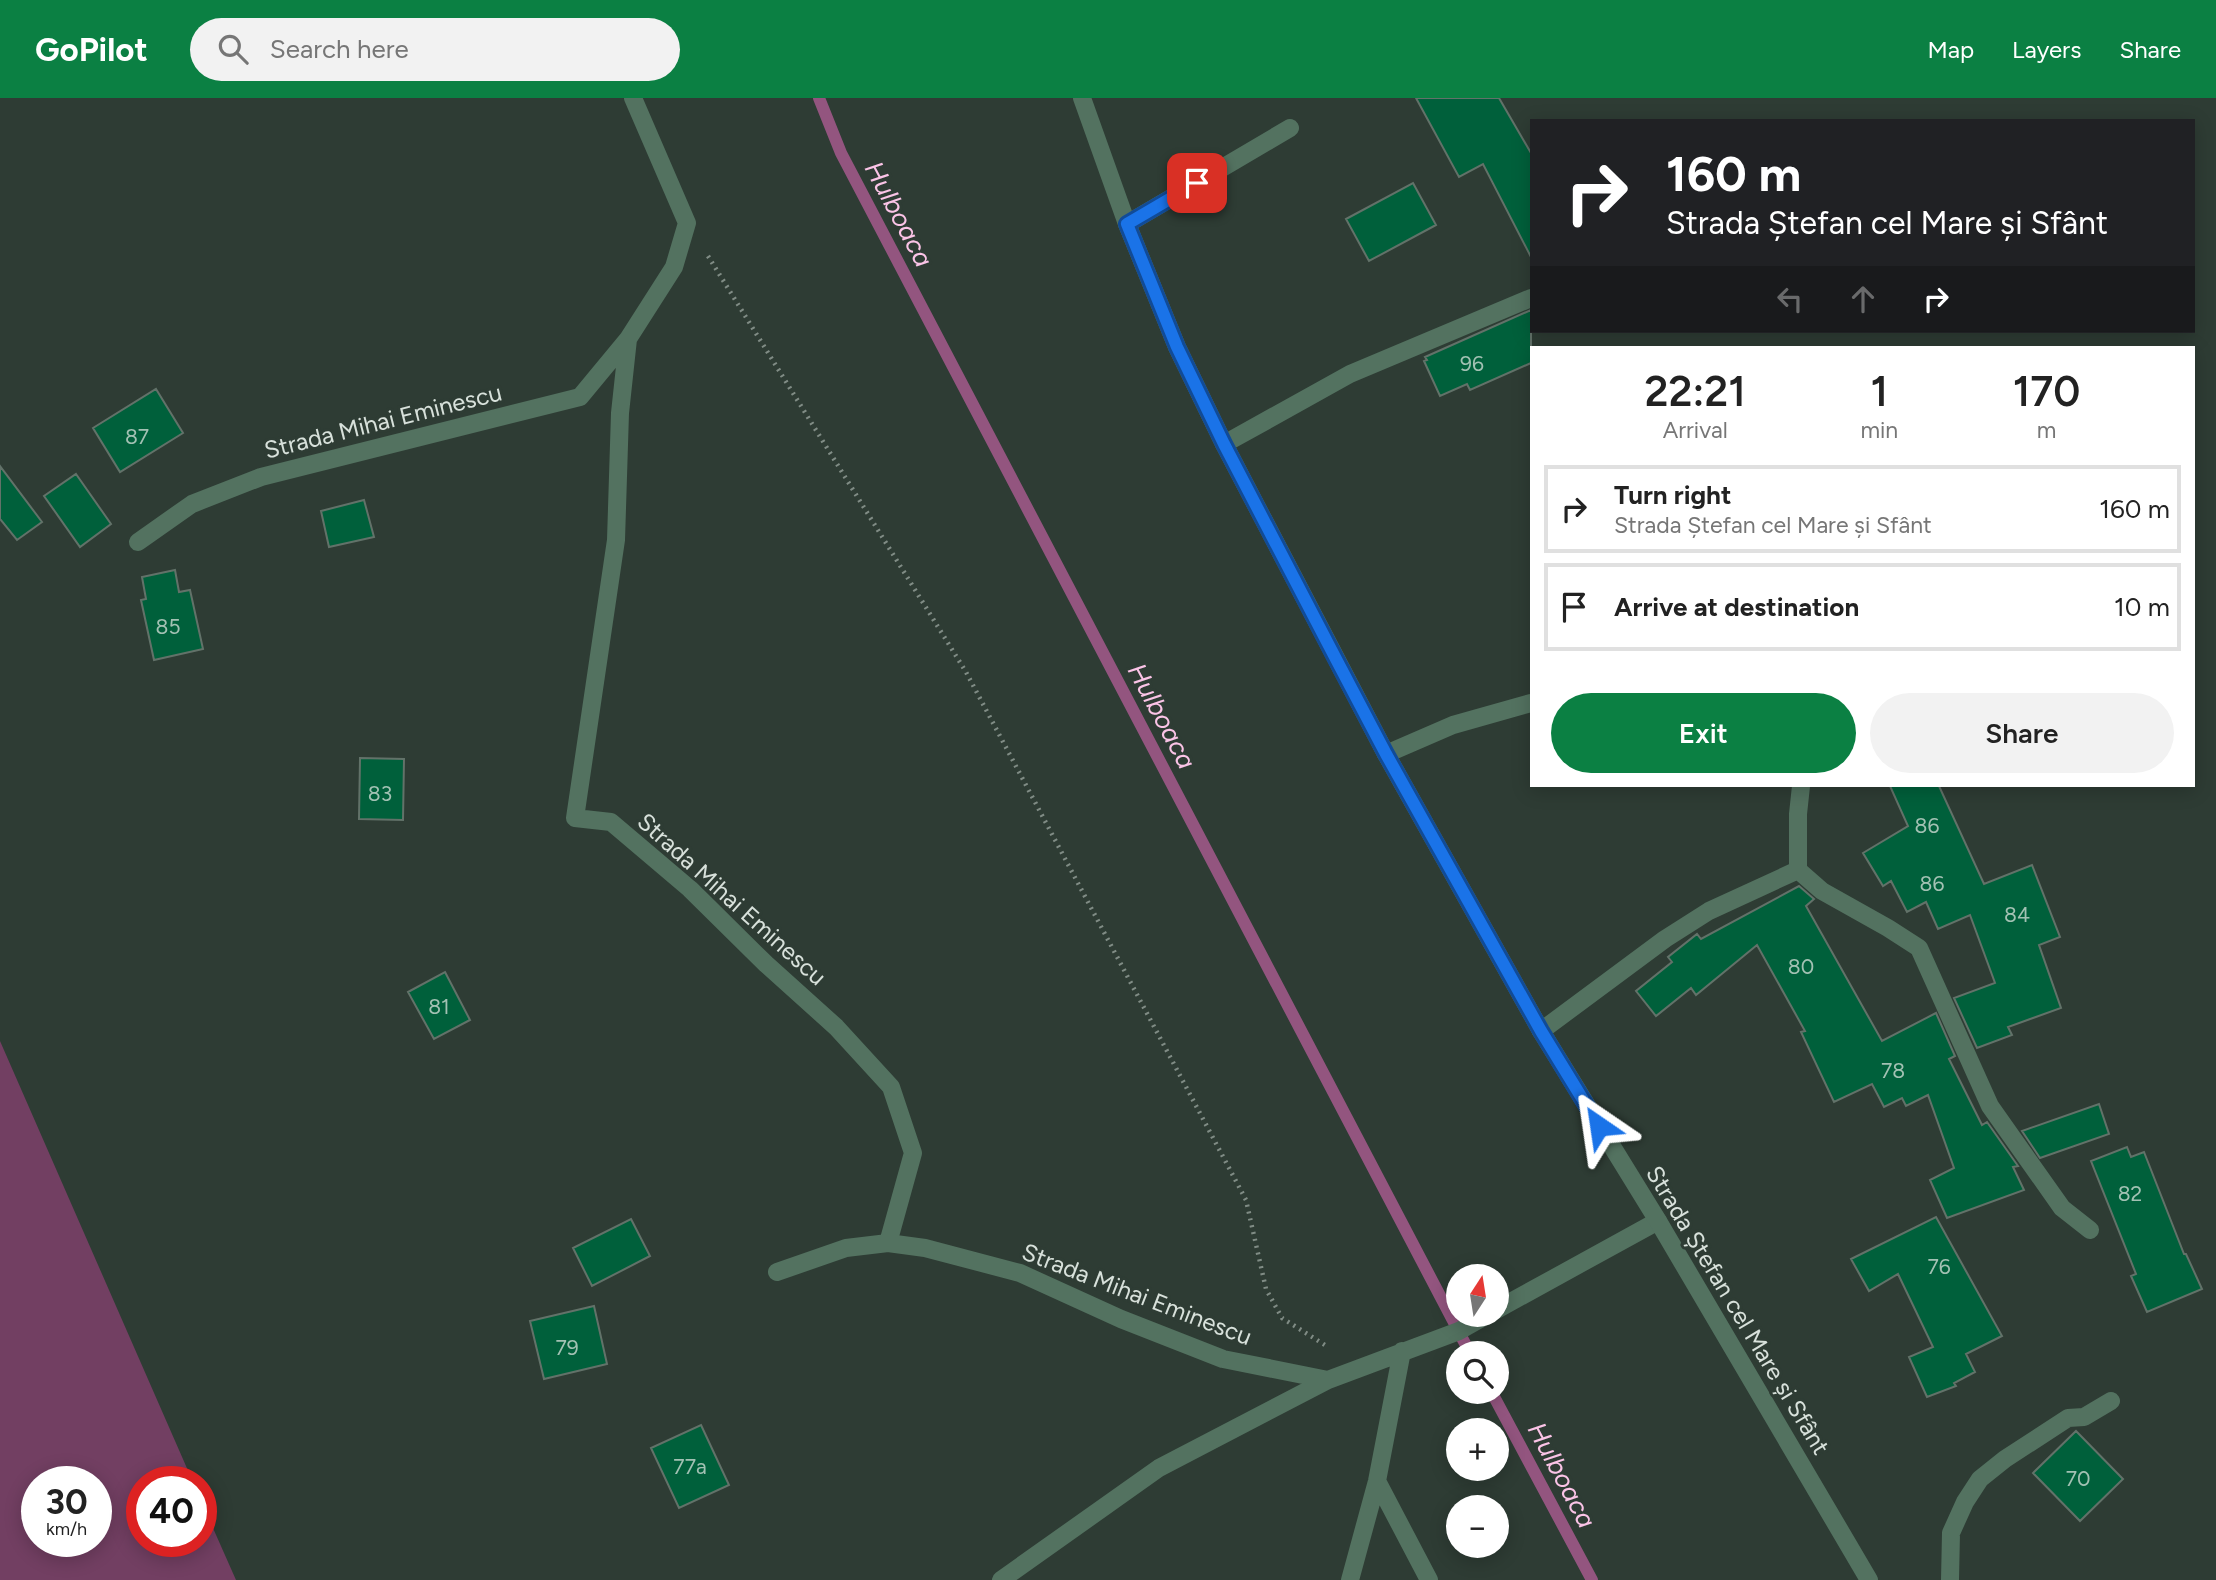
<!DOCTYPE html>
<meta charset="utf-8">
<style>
:root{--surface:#fff;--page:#f2f2f2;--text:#222;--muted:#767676;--line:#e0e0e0;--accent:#0b8043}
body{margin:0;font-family:Figtree,sans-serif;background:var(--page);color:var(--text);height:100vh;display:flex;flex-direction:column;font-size:26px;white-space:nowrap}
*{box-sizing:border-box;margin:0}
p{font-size:23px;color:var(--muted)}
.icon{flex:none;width:38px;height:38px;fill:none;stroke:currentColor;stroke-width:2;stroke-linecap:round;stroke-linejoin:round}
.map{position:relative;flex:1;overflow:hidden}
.drawer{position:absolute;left:1530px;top:248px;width:665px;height:441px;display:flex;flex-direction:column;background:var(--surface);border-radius:0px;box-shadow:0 4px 18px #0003}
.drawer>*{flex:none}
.banner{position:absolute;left:1530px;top:21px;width:665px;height:214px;border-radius:0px;box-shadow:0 4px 18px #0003;background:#202124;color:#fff;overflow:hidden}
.needle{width:46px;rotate:12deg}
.controls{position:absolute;left:1446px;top:1166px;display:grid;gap:14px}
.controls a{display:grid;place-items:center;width:63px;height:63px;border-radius:50%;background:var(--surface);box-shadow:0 4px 18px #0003;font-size:35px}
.speed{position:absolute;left:21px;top:1368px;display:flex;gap:14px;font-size:35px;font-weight:700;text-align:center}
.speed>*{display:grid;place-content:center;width:91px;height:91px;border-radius:50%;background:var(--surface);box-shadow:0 4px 18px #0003;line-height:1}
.speed small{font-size:18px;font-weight:400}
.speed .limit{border:10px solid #d22;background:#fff;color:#111}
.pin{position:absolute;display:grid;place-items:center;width:60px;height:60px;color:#fff;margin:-30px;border-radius:14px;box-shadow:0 4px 10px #0006}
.me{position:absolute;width:77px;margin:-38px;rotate:328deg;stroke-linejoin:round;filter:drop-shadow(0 0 5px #0008)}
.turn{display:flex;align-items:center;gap:24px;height:147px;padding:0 21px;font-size:32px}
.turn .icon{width:91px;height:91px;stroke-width:2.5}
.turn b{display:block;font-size:49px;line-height:60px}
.lanes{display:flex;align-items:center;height:66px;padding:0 21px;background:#0003;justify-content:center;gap:35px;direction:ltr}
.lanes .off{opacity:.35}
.eta{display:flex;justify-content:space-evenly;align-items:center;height:119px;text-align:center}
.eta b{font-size:42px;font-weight:600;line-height:49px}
.cta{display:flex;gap:14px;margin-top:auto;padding:14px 21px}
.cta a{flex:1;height:80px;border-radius:42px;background:var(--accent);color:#fff;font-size:28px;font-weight:600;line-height:80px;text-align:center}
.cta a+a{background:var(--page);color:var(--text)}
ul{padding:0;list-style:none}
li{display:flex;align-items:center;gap:21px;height:88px;margin:0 14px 10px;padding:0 7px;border:4px solid var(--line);border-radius:0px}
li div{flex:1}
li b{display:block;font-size:26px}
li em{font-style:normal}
header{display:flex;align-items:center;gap:42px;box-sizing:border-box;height:98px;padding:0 35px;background:var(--accent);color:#fff}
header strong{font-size:33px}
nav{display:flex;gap:38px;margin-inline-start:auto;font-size:24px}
.search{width:490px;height:63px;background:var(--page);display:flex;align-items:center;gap:18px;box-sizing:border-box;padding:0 24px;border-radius:38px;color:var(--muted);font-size:26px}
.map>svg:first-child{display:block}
</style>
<header>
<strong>GoPilot</strong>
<div class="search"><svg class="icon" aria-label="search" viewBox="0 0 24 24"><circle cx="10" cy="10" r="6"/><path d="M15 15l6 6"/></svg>Search here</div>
<nav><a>Map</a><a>Layers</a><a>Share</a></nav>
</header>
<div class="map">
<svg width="2216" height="1482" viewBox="0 0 2216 1482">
<rect width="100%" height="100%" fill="#2e3c34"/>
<!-- green -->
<path fill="#723f62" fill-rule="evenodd" d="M 0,943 L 193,1384 L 142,1384 L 142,1444 L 201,1444 L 201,1403 L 236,1482 L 0,1482 ZM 37,1384 L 96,1384 L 96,1444 L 37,1444 Z"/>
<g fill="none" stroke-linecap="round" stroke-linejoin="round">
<!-- stream -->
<path stroke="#93557f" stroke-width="12" d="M 819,0 L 841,55 L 1470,1255
M 1491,1293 L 1592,1482"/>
</g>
<!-- building -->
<path fill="#00603b" stroke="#627269" stroke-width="2" d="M 1416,0 L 1499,0 L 1531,55 L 1531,159 L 1483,66 L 1459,79 Z
M 1413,85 L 1436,127 L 1369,163 L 1346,121 Z
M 1531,212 L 1531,265 L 1470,292 L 1467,286 L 1440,298 L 1424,263 L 1427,262 L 1425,259 Z
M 156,291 L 183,335 L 120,374 L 93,330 Z
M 0,368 L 42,424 L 17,442 L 0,421 Z
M 76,376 L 111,426 L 80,449 L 44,398 Z
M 364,402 L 374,439 L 329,449 L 321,413 Z
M 175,472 L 179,494 L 190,492 L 203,551 L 154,562 L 141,502 L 146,501 L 142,479 Z
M 360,660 L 404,661 L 403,722 L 359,721 Z
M 1890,688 L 1939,688 L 1984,786 L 2032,767 L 2060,839 L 2039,847 L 2061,910 L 2008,929 L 2012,937 L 1977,950 L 1954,900 L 1995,885 L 1970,817 L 1938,831 L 1926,804 L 1907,814 L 1891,783 L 1883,788 L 1863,755 L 1908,728 Z
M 1799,788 L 1814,801 L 1806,808 L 1882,943 L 1936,915 L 1955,958 L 1949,961 L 1982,1027 L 1987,1024 L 2018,1068 L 2013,1069 L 2024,1092 L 1947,1120 L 1930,1082 L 1954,1070 L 1928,997 L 1906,1008 L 1902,1000 L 1884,1009 L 1872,986 L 1834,1004 L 1801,934 L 1805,933 L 1757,847 L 1696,897 L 1691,890 L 1656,918 L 1636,893 L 1672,864 L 1668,859 L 1697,836 L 1701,841 Z
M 445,874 L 470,922 L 434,941 L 408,894 Z
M 2099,1006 L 2109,1036 L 2040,1060 L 2022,1033 Z
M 2127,1049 L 2131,1059 L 2144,1054 L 2184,1156 L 2186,1156 L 2202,1191 L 2147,1214 L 2131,1178 L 2136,1176 L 2091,1063 Z
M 1936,1119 L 2002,1238 L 1966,1256 L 1975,1274 L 1954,1285 L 1956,1288 L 1927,1299 L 1909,1259 L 1933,1249 L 1898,1176 L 1869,1193 L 1851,1161 Z
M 631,1121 L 650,1158 L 592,1188 L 573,1150 Z
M 594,1208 L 607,1266 L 544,1281 L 530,1223 Z
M 701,1327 L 729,1387 L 679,1410 L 651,1350 Z
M 2076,1333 L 2123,1381 L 2080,1423 L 2033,1375 Z"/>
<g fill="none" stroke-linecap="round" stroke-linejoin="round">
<!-- path -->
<path stroke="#808c85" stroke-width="4.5" stroke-dasharray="2 5" stroke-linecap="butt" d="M 708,158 L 966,574 L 1246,1102 L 1266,1191 L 1282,1220 L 1328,1249"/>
<!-- service -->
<path stroke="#537260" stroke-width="18" d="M 1127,126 L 1290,30
M 1224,346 L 1350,276 L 1531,200
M 1386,656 L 1453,627 L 1531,605
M 1798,772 L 1822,793 L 1888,830 L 1919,850 L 1990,1008 L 2062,1110 L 2090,1132
M 1541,933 L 1665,841 L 1709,813 L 1798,772 L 1798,716 L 1801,688
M 1950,1482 L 1951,1435 L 1965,1404 L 1980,1381 L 2005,1361 L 2068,1320 L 2084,1319 L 2111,1303"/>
<!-- minor -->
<path stroke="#537260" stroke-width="18" d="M 628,241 L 620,315 L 616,442 L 575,720 L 611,724 L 690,791 L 766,866 L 836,929 L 891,989 L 913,1055 L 888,1145
M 138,444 L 192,406 L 261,379 L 580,299 L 628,241 L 674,169 L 687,125 L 633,0
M 777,1174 L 846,1150 L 888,1145 L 925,1150 L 1020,1175 L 1121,1221 L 1223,1261 L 1328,1282
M 1496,1212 L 1658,1123
M 1377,1383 L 1429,1482
M 1001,1482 L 1159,1370 L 1328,1282 L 1459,1233 L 1489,1216
M 1350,1482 L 1377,1383 L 1402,1253"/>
<!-- tertiary -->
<path stroke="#537260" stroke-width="18" d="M 1082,0 L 1127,126 L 1177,249 L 1224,346 L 1386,656 L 1541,933 L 1658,1123 L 1869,1482"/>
</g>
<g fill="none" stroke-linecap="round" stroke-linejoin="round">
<defs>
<path id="route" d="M 1197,85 L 1127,126 L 1177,249 L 1224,346 L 1336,561 L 1386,656 L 1541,933 L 1599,1028"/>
</defs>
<!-- route casing -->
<use href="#route" stroke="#114b97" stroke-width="18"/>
<!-- route -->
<use href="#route" stroke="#1a73e8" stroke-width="12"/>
</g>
<g text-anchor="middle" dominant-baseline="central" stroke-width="6" stroke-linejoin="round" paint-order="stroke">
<!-- number labels -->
<g font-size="21" fill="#a2c1b3">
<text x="1472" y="265">96</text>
<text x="137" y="338">87</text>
<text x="168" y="528">85</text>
<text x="380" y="695">83</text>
<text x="1927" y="727">86</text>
<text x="1932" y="785">86</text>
<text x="2017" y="816">84</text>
<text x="1801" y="868">80</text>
<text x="439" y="908">81</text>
<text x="1893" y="972">78</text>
<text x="2130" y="1095">82</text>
<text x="1939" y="1168">76</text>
<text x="567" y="1249">79</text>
<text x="690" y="1368">77a</text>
<text x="2078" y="1380">70</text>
</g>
<!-- street labels -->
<g font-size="24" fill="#d8e1db" stroke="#2e3c34">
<text transform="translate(383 323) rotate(-14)">Strada Mihai Eminescu</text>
<text transform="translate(732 801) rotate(42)">Strada Mihai Eminescu</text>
<text transform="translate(1137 1196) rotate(21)">Strada Mihai Eminescu</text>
<text transform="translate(1738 1212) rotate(59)">Strada Ștefan cel Mare și Sfânt</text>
</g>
<!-- water labels -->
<g font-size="26" font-style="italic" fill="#fbc4e7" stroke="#2e3c34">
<text transform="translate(899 116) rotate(62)">Hulboaca</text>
<text transform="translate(1162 618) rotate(62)">Hulboaca</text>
<text transform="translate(1562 1377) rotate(62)">Hulboaca</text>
</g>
</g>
</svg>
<div class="controls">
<a><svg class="needle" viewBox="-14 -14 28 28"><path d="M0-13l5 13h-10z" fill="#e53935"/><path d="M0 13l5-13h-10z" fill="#767676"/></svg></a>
<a><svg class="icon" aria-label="search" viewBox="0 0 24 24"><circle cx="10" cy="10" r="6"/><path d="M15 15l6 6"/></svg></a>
<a>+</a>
<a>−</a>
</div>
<div class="speed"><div>30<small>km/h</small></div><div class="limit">40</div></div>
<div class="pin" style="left:1197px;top:85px;background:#d93025"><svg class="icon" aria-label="arrive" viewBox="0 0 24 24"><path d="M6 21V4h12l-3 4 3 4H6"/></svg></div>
<svg class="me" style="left:1599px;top:1028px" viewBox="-20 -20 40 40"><path d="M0-17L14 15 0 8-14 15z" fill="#1a73e8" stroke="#fff" stroke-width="4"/></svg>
<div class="banner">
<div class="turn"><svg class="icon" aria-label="right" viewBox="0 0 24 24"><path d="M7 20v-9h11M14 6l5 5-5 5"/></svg><div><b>160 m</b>Strada Ștefan cel Mare și Sfânt</div></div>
<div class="lanes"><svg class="icon off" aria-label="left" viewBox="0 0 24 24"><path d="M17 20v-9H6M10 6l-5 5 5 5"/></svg><svg class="icon off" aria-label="ahead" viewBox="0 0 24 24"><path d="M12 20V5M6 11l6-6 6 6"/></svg><svg class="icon" aria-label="right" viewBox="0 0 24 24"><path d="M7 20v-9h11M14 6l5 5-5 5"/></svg></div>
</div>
<section class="drawer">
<div class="eta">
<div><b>22:21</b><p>Arrival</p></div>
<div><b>1</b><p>min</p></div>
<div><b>170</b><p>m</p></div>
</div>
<ul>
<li><svg class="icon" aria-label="right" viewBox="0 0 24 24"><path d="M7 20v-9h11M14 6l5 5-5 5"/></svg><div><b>Turn right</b><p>Strada Ștefan cel Mare și Sfânt</p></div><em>160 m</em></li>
<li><svg class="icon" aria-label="arrive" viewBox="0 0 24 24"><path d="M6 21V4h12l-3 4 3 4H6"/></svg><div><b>Arrive at destination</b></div><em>10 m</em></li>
</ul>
<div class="cta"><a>Exit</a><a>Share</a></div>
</section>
</div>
